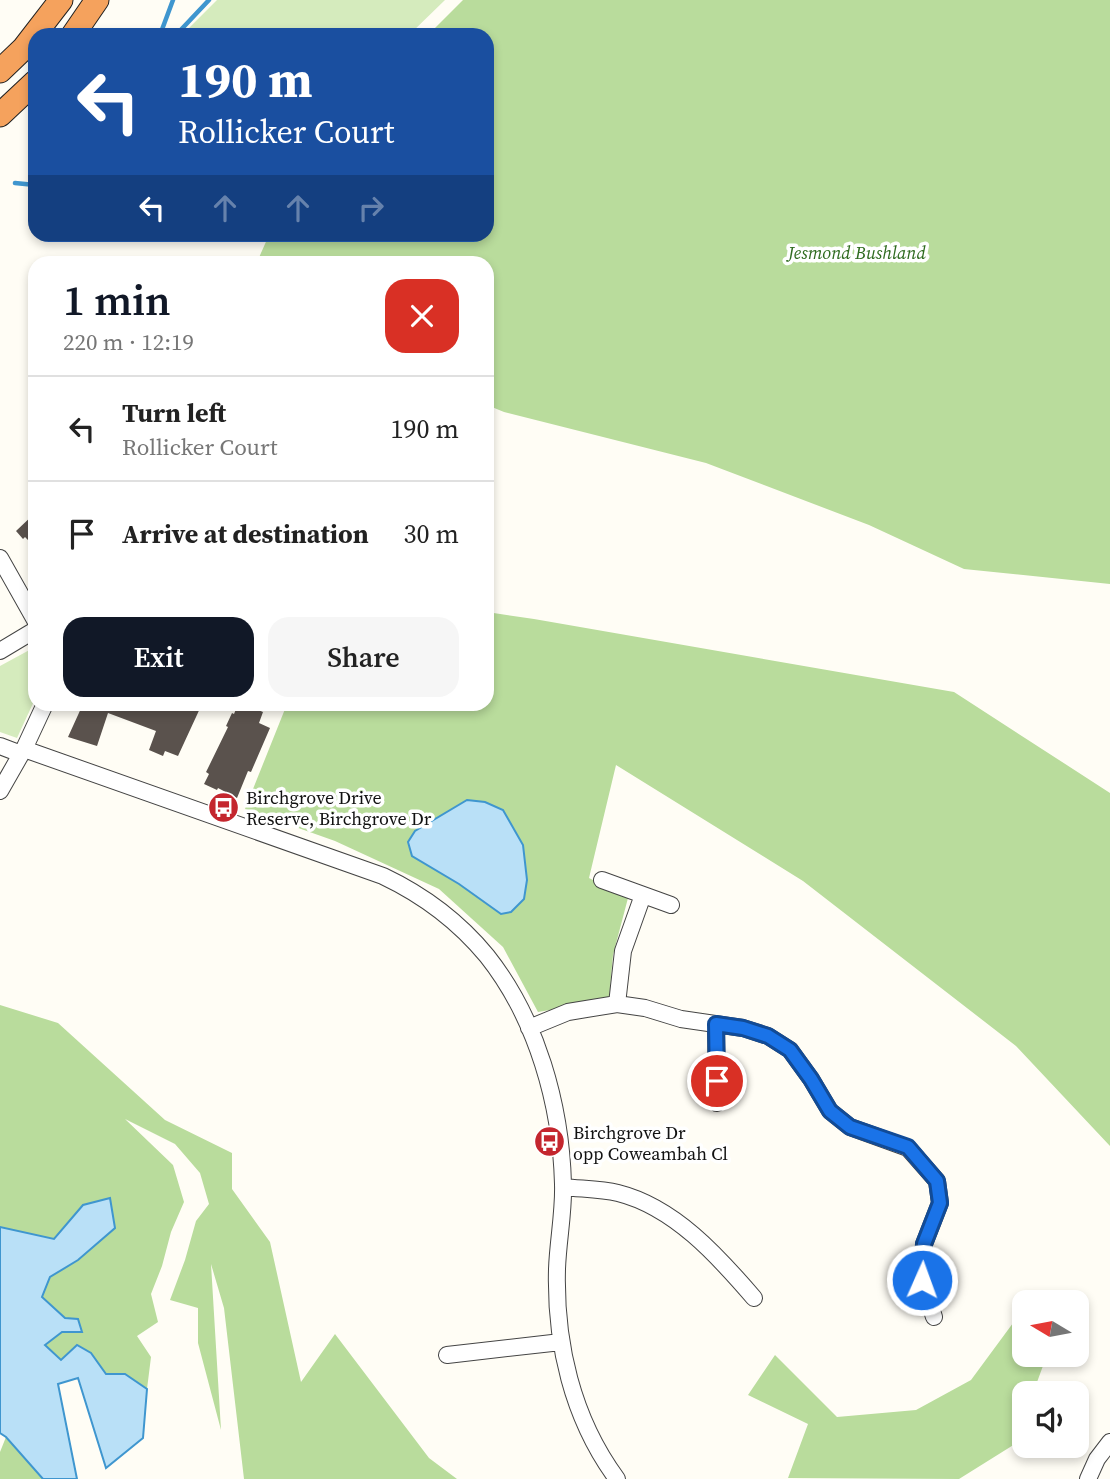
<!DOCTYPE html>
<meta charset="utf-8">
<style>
:root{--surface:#fff;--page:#f6f6f6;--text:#222;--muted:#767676;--line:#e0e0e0;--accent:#111827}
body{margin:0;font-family:"Source Serif 4",serif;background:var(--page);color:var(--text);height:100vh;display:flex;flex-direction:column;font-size:26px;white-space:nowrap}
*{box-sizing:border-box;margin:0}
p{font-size:23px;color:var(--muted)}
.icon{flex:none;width:38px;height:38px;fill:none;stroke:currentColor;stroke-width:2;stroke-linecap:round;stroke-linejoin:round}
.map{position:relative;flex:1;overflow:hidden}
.sheet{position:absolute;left:28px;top:256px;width:466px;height:455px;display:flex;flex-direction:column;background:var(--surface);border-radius:21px;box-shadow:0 4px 10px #0003}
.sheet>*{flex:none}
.hud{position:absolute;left:28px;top:28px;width:466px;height:214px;border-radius:21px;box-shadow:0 4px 10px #0003;background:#1a4fa0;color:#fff;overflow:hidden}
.needle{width:46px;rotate:280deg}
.fabs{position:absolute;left:1012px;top:1290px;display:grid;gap:14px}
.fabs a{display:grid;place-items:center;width:77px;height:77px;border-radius:14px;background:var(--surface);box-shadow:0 4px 10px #0003;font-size:35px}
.pin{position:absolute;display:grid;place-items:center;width:60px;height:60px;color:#fff;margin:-30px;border:4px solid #fff;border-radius:50%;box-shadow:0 2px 7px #0007}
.me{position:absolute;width:77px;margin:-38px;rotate:2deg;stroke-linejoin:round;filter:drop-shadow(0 0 5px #0008)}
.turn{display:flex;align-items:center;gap:24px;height:147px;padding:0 35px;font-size:32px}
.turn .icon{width:91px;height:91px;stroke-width:2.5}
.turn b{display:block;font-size:49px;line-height:60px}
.lanes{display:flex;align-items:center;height:66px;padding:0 35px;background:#0003;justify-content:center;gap:35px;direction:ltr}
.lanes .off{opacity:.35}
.round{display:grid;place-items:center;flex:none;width:74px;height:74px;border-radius:21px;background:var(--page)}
.head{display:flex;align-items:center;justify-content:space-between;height:119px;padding:0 35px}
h1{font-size:42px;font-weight:600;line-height:52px;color:var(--accent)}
.primary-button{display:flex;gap:14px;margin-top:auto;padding:14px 35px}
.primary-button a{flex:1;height:80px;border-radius:21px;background:var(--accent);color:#fff;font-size:28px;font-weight:600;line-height:80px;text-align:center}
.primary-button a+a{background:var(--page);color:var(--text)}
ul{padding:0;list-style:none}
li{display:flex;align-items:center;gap:21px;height:105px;padding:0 35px;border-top:2px solid var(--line)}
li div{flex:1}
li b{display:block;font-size:26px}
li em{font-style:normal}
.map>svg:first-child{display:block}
</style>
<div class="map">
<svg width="1110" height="1479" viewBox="0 0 1110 1479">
<rect width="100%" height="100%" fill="#fffdf5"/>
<!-- green -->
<path fill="#d5ebbd" d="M 217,0 L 445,0 L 409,35 L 182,35 Z
M 35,647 L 35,699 L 17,738 L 0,732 L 0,666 Z"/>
<!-- forest -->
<path fill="#b9dc9c" d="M 463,0 L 1110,0 L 1110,584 L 964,569 L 869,525 L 706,463 L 504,412 L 487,405 L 486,262 L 257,262 L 269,235 L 486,234 L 486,35 L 428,35 Z
M 487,612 L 534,619 L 954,692 L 1110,793 L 1110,1146 L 1016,1046 L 803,881 L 616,765 L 589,878 L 628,898 L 613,955 L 609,1000 L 538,1012 L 503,947 L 439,889 L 335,841 L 245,809 L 287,704 L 486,704 Z
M 0,1005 L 58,1023 L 165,1120 L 232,1153 L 232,1189 L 270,1242 L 301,1382 L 335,1334 L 429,1458 L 457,1479 L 244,1479 L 224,1308 L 211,1264 L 221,1430 L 198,1343 L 198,1308 L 170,1300 L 185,1260 L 196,1221 L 209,1204 L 200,1173 L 175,1144 L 125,1119 L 173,1165 L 184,1202 L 171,1232 L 162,1266 L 151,1294 L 158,1322 L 137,1336 L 151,1357 L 147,1389 L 125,1374 L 106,1374 L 91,1353 L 61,1360 L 45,1345 L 62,1332 L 65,1318 L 42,1297 L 50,1277 L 78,1260 L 83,1205 L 54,1239 L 0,1227 Z
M 1024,1308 L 1024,1354 L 1047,1355 L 1033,1393 L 1024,1393 L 1024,1419 L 1015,1444 L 959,1479 L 788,1478 L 808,1424 L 748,1395 L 775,1355 L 837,1417 L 916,1410 L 971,1380 Z
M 6,1437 L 43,1479 L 0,1479 L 0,1452 Z"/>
<!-- water -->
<path fill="#b9e0f7" stroke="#3f96cf" stroke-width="2" d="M 467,800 L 485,802 L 503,810 L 523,845 L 527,880 L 524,899 L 511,912 L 501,914 L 459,884 L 412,856 L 408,842 L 415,831 Z
M 110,1198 L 115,1228 L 78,1260 L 50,1277 L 42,1297 L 65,1318 L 78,1319 L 82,1332 L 62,1332 L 45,1345 L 61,1360 L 77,1345 L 91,1353 L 106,1374 L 125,1374 L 147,1389 L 143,1438 L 106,1468 L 78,1378 L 58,1384 L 77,1479 L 43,1479 L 6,1437 L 0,1433 L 0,1227 L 54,1239 L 83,1205 Z"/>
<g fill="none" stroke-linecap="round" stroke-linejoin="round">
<!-- stream -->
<path stroke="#3f96cf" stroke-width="4.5" d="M 160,35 L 173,0
M 176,35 L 209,0
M 15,183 L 35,185"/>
</g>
<!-- building -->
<path fill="#5a524d" d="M 35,513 L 35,547 L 25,537 L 23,539 L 16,531 Z
M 83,704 L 145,704 L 166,711 L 169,704 L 202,704 L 178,756 L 165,751 L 163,756 L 149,750 L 156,731 L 108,713 L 97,746 L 68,737 Z
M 238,704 L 244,704 L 263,712 L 259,723 L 270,728 L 251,772 L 248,771 L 237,798 L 218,788 L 217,790 L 204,784 L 209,774 L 206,772 L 209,766 L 228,727 L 226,726 L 232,713 L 234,714 Z"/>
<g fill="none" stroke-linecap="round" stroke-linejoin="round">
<defs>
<path id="minor" d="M 0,558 L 35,620
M 0,651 L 35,630
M 0,746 L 21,754
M 24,749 L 383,876 C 423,895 459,922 487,956 C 537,1019 561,1105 563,1184 C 564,1212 558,1240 557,1269 C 555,1343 572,1418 617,1479
M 0,791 L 24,749 L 45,704
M 602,880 L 671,905
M 617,1004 L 623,951 L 643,895
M 716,1024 L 717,1103
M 529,1028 L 568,1012 L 617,1004 L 645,1008 L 681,1019 L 743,1028 L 768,1036 L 790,1050 L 811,1079 L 830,1111 L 850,1127 L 908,1148 L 937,1181 L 940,1203 L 924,1244 L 922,1280 L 934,1317
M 564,1187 C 581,1189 601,1189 618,1193 C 674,1207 718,1256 754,1298
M 447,1355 L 561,1342
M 1088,1479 L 1097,1459 L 1110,1442"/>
<path id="highway" d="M 73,35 L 97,0
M 0,71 L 24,48 L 61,0
M 0,115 L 35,82"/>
</defs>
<!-- minor casing -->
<use href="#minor" stroke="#444" stroke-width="18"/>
<!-- highway casing -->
<use href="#highway" stroke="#222" stroke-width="25"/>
<!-- minor -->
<use href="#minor" stroke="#fff" stroke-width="16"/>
<!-- highway -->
<use href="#highway" stroke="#f5a25d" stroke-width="23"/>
</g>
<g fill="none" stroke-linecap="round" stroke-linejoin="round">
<defs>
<path id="route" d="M 717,1081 L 716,1024 L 743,1028 L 768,1036 L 790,1050 L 811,1079 L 830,1111 L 850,1127 L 908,1147 L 937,1181 L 940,1203 L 924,1244 L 922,1280"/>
</defs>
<!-- route casing -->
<use href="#route" stroke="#114b97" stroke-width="18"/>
<!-- route -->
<use href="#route" stroke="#1a73e8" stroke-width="12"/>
</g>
<!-- icons -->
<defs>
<symbol id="bus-disc" viewBox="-11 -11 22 22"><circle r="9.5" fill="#c4262e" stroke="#fff"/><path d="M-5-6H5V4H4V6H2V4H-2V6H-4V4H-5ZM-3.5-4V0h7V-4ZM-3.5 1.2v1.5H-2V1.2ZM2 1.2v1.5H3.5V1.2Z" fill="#fff"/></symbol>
</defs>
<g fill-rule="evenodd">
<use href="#bus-disc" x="206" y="790" width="35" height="35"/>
<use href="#bus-disc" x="532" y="1124" width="35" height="35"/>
</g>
<g text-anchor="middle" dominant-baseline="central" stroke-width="7" stroke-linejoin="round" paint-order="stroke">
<!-- park labels -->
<g font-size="18" font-style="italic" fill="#2f6b1f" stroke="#fff">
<text x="857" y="252">Jesmond Bushland</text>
</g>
<!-- poi labels -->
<g font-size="18" fill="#111" stroke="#fff" text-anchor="start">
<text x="246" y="797">Birchgrove Drive<tspan x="246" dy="21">Reserve, Birchgrove Dr</tspan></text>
<text x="573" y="1132">Birchgrove Dr<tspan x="573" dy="21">opp Coweambah Cl</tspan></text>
</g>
</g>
</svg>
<div class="fabs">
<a><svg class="needle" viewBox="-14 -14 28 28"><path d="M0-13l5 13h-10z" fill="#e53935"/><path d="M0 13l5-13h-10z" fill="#767676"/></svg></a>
<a><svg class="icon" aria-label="sound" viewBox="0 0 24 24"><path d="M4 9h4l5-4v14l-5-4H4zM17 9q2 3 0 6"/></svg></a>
</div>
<div class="pin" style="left:717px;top:1081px;background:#d93025"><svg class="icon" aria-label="arrive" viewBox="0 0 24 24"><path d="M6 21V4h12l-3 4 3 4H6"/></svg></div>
<svg class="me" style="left:922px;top:1280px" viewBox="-20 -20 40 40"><circle r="17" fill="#1a73e8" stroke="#fff" stroke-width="3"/><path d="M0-11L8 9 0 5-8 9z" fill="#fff"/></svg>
<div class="hud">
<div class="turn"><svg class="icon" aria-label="left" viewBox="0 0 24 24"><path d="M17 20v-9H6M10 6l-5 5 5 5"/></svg><div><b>190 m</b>Rollicker Court</div></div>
<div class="lanes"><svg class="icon" aria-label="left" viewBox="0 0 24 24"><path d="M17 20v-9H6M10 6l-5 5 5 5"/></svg><svg class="icon off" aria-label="ahead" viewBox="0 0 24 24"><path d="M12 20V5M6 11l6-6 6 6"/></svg><svg class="icon off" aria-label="ahead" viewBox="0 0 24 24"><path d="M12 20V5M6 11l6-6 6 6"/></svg><svg class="icon off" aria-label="right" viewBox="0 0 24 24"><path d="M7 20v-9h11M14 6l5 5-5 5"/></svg></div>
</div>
<section class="sheet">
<div class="head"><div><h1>1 min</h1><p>220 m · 12:19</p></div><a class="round" style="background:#d93025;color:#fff"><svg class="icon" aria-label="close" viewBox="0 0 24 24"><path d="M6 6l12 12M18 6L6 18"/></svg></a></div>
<ul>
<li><svg class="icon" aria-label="left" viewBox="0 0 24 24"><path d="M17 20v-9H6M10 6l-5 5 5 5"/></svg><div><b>Turn left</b><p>Rollicker Court</p></div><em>190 m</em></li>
<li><svg class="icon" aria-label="arrive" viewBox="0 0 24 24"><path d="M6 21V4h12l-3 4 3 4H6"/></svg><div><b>Arrive at destination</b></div><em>30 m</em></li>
</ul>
<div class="primary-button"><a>Exit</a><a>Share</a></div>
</section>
</div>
